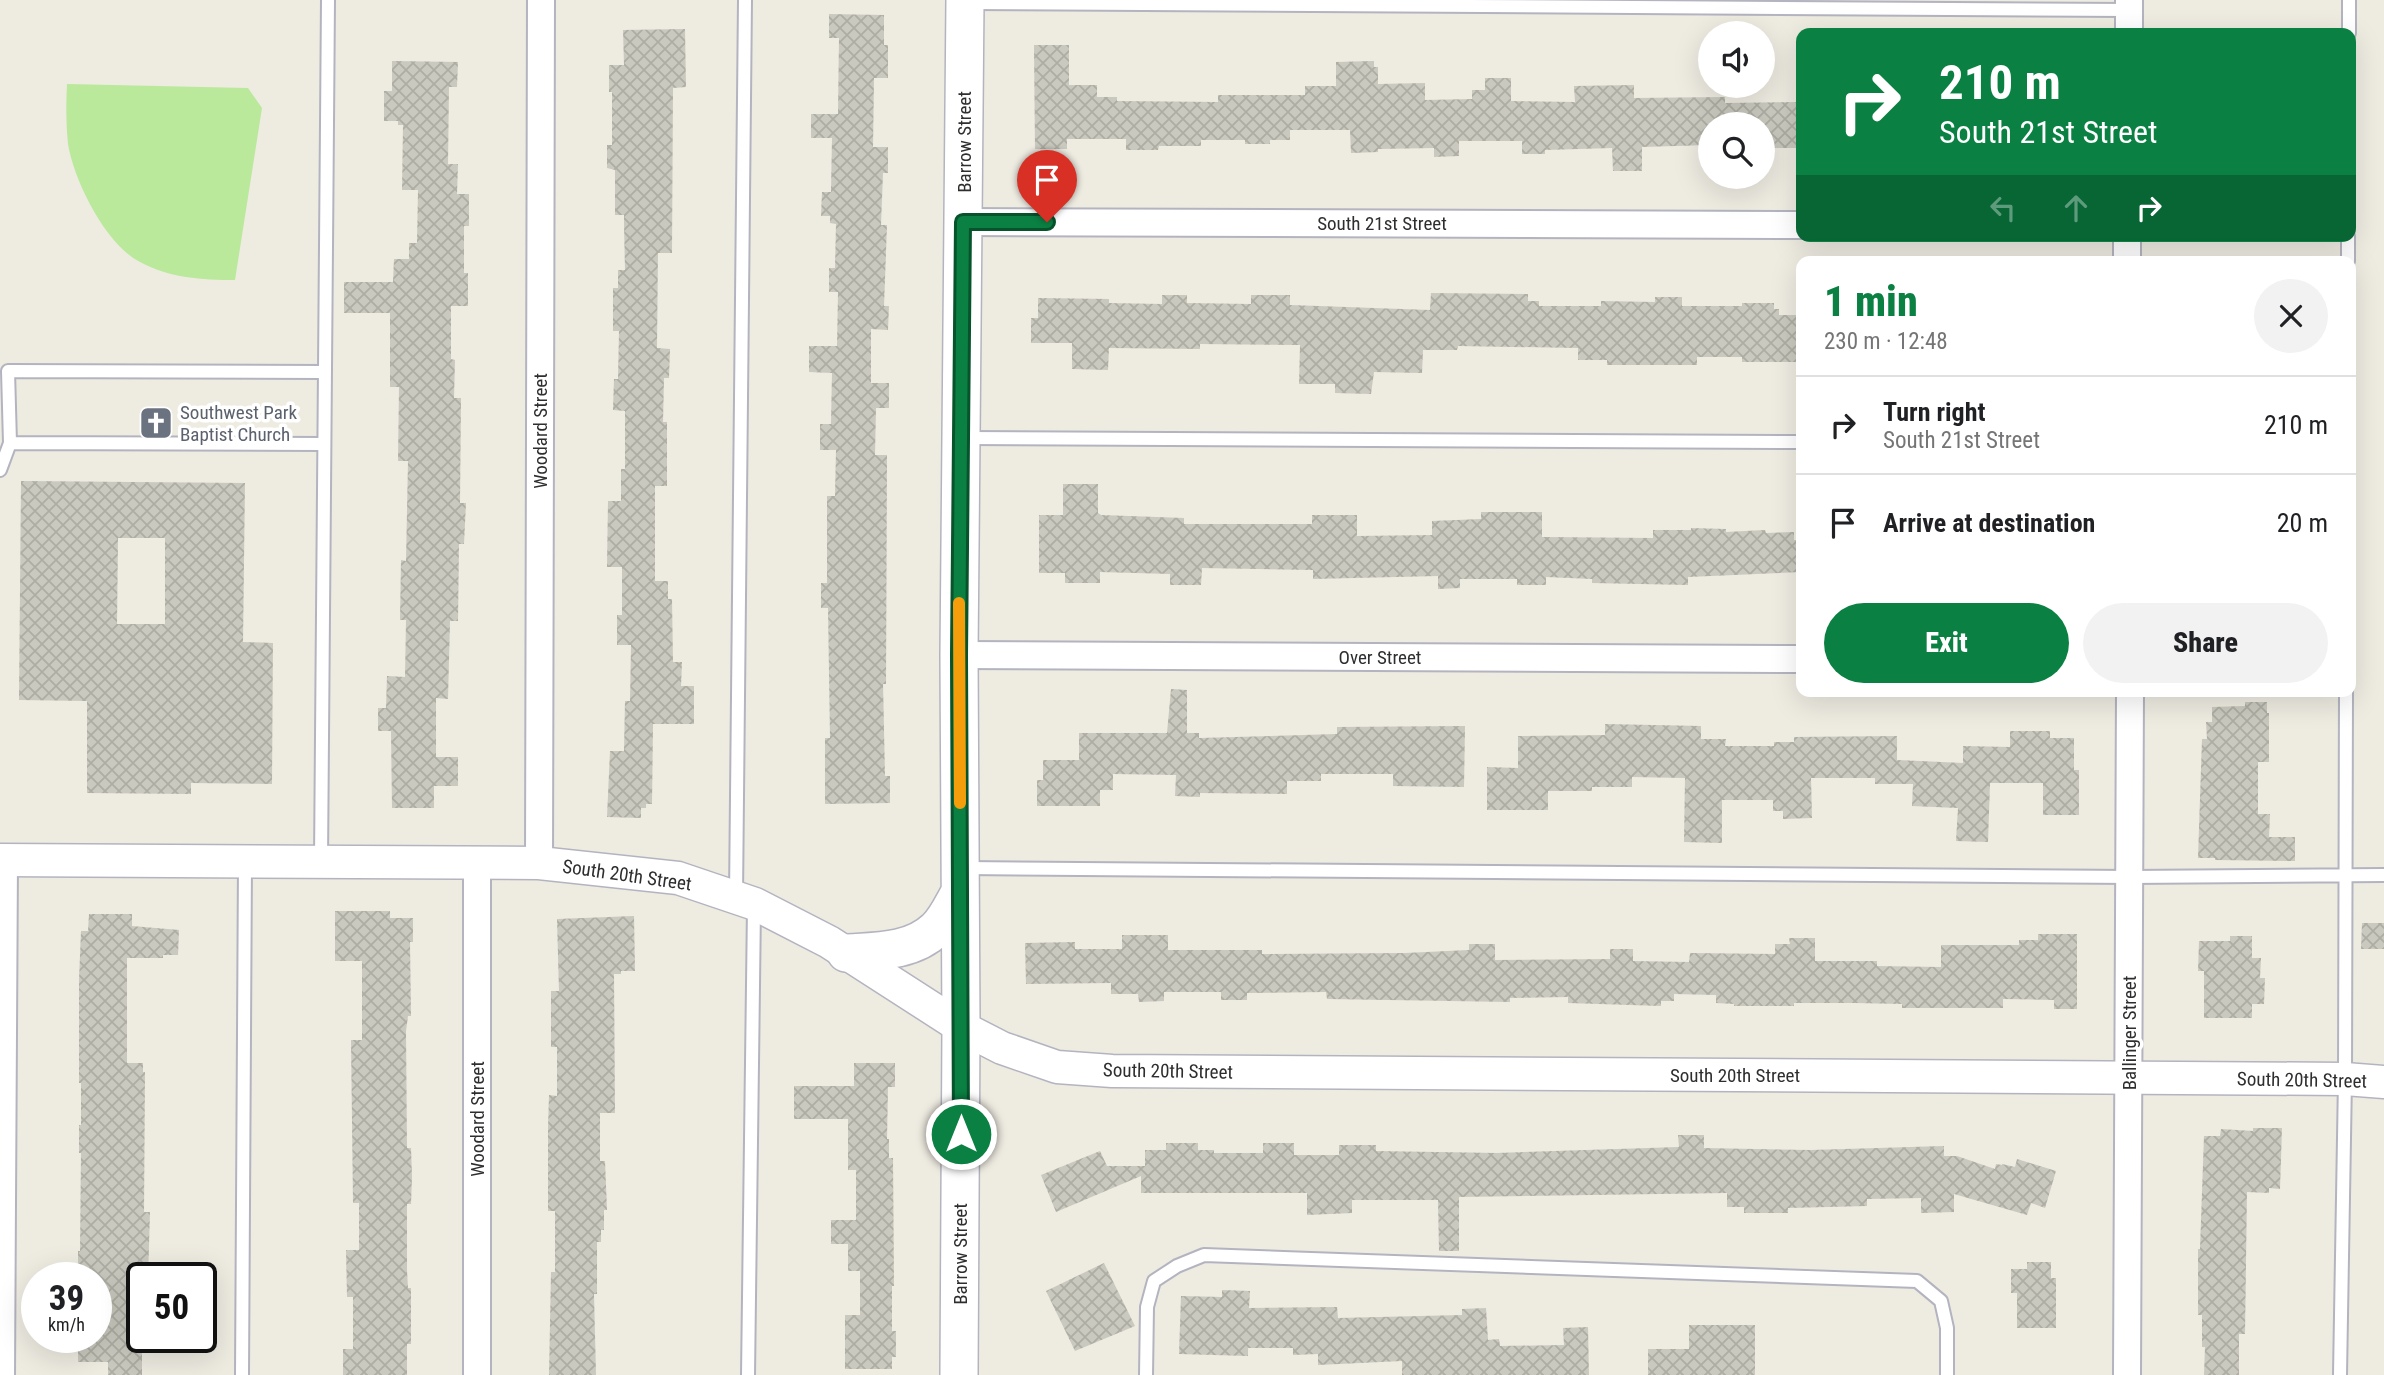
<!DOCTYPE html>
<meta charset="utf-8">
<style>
:root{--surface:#fff;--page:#f2f2f2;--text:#202124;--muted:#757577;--line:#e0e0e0;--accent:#0b8043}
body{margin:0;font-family:"Roboto Condensed",sans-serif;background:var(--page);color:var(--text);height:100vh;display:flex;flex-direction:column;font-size:26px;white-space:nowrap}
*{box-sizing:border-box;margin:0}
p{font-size:23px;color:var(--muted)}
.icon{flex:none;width:38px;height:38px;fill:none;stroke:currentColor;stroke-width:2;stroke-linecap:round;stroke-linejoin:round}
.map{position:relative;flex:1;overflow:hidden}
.panel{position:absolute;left:1796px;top:256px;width:560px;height:441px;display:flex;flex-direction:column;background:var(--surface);border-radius:14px;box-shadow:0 7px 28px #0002}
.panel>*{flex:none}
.hud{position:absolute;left:1796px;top:28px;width:560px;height:214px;border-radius:14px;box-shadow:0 7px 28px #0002;background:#0b8043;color:#fff;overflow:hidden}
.fabs{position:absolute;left:1698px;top:21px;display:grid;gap:14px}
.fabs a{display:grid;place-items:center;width:77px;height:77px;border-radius:50%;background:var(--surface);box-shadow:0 7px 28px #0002;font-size:35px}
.speed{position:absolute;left:21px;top:1262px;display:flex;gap:14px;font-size:35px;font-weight:700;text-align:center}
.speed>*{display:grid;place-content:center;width:91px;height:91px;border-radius:50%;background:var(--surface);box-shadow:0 7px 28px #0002;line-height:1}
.speed small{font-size:18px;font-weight:400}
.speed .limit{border:4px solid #111;border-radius:10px;background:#fff;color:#111}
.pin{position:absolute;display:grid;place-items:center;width:60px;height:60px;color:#fff;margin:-72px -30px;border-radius:50% 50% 50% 0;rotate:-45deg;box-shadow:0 0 7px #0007}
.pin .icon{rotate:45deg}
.me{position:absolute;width:77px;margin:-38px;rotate:0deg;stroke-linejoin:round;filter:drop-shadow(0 0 5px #0008)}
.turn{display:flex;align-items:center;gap:24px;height:147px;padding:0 28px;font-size:32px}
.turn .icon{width:91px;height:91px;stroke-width:2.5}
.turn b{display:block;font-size:49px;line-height:60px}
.lanes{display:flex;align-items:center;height:66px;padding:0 28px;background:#0003;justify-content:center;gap:35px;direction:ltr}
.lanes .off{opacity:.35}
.round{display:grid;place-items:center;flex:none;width:74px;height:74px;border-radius:37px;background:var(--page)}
.overview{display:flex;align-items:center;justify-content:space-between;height:119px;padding:0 28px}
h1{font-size:42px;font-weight:800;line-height:52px;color:var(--accent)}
.action{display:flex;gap:14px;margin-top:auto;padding:14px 28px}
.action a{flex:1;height:80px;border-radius:42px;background:var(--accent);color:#fff;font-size:28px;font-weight:800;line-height:80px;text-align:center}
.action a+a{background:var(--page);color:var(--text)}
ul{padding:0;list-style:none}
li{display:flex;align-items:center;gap:21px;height:98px;padding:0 28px;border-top:2px solid var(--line)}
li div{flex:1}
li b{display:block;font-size:26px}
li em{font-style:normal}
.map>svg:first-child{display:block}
</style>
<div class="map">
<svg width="2384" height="1375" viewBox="0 0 2384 1375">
<defs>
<pattern id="building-cross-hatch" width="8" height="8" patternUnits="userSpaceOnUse" patternTransform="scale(1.75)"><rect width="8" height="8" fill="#cac9bf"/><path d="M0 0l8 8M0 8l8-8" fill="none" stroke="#aeada4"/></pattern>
</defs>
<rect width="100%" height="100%" fill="#eeebe1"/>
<!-- pitch -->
<path fill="#bae99c" d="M 67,84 L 248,88 L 262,108 L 235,280 C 202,280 169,278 140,262 C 106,245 74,181 68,144 C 66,124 66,104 67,84 Z"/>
<!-- building -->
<path fill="url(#building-cross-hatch)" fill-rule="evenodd" d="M 829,14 L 884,15 L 884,45 L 888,45 L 888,78 L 874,78 L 873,147 L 888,147 L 888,173 L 883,173 L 881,225 L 887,225 L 884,306 L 889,306 L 888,330 L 871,329 L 871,383 L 889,383 L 889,408 L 876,408 L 875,455 L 887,455 L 886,684 L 883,684 L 885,776 L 890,776 L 890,803 L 825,804 L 825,738 L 830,738 L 828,608 L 821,608 L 821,583 L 827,583 L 827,496 L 835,496 L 836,450 L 820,450 L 820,424 L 831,424 L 832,373 L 809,372 L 809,346 L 837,346 L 838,292 L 829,292 L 829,268 L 835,268 L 836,224 L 830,223 L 830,216 L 821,216 L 822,192 L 831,192 L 832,138 L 811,138 L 811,114 L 838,114 L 839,38 L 829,38 Z
M 685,29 L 686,87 L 673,88 L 672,253 L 658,253 L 657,348 L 670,349 L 669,378 L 664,378 L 663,422 L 667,422 L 667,486 L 655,486 L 655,581 L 668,581 L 668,599 L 672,599 L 673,662 L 682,662 L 681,686 L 694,686 L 694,724 L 653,724 L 652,804 L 646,804 L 646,808 L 641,808 L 641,818 L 607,817 L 610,751 L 624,751 L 625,701 L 630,701 L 631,645 L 617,645 L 617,615 L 622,615 L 622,567 L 607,567 L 608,501 L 621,501 L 621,469 L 625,469 L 625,411 L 613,410 L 614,379 L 618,379 L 619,331 L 613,331 L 613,288 L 618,288 L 618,270 L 625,270 L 624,224 L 624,215 L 615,215 L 615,170 L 607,168 L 607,145 L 612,145 L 612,92 L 609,92 L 609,65 L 624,65 L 623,30 Z
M 1034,45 L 1069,45 L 1069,85 L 1097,85 L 1097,97 L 1117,97 L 1117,101 L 1218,102 L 1218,95 L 1305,95 L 1305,86 L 1336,86 L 1336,62 L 1374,61 L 1374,67 L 1378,67 L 1378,84 L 1425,83 L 1425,100 L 1472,99 L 1472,90 L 1485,90 L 1485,78 L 1511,78 L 1511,101 L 1575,102 L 1574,86 L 1634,85 L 1634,98 L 1725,97 L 1725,103 L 1801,102 L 1801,148 L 1771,148 L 1771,144 L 1762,144 L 1762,124 L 1710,124 L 1710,145 L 1642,147 L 1642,171 L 1613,171 L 1612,148 L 1545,150 L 1545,154 L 1522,154 L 1522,141 L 1459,141 L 1459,156 L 1434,157 L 1434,148 L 1378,149 L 1378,152 L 1351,153 L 1350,130 L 1290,130 L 1290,140 L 1270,140 L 1270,144 L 1245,144 L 1245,140 L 1201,140 L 1201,146 L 1159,146 L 1158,150 L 1126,150 L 1126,139 L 1067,139 L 1067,149 L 1035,149 Z
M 392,61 L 458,62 L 457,87 L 449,87 L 448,164 L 458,164 L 457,194 L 469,194 L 469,226 L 464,226 L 464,273 L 468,273 L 468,306 L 451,306 L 451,359 L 455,360 L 454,398 L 461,398 L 460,503 L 466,503 L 464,544 L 459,544 L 458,621 L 450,621 L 448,699 L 436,698 L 436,757 L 458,757 L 458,786 L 434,786 L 434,808 L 392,808 L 391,731 L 378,731 L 378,708 L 386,708 L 387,676 L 405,677 L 406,620 L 400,620 L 401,560 L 406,561 L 408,461 L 398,461 L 399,387 L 390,387 L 390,313 L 344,313 L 344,282 L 393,282 L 394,259 L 409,259 L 409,243 L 417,243 L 418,190 L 402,190 L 403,125 L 398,125 L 398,121 L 384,121 L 384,91 L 392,91 Z
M 1431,293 L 1528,294 L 1528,301 L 1539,301 L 1539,306 L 1601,306 L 1601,301 L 1655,302 L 1655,297 L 1682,297 L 1682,306 L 1742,306 L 1742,303 L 1774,303 L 1774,309 L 1779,309 L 1779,315 L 1801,315 L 1801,362 L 1742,362 L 1742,357 L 1697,357 L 1697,365 L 1607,365 L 1607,360 L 1578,360 L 1578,348 L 1458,346 L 1457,350 L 1423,350 L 1422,373 L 1374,372 L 1371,394 L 1335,393 L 1335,384 L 1299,384 L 1300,345 L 1200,344 L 1200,349 L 1109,348 L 1108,370 L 1072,369 L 1072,343 L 1031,343 L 1031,318 L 1038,318 L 1038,298 L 1109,299 L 1109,303 L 1162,304 L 1162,295 L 1187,295 L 1187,303 L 1251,304 L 1251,295 L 1290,295 L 1290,305 L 1430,310 Z
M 21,481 L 245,483 L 243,642 L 273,643 L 272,784 L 191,783 L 191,794 L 87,793 L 87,701 L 19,700 ZM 118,538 L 165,538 L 165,624 L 117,624 Z
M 1063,484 L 1098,484 L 1098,513 L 1101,515 L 1184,518 L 1184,524 L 1312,524 L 1312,515 L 1357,515 L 1357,536 L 1432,535 L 1432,521 L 1481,519 L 1481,512 L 1542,512 L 1542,537 L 1653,538 L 1653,530 L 1691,530 L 1691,528 L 1726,529 L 1726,532 L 1765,530 L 1766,533 L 1794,532 L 1794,540 L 1801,540 L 1801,572 L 1688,577 L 1688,585 L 1592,583 L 1592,579 L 1546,577 L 1546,585 L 1517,585 L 1517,579 L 1460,579 L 1460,588 L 1438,589 L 1438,576 L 1313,579 L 1313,570 L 1202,568 L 1201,585 L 1170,585 L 1170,574 L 1100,572 L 1100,583 L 1065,583 L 1065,573 L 1039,573 L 1039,515 L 1063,515 Z
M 1171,689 L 1187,690 L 1187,733 L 1199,733 L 1199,738 L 1337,734 L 1337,727 L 1465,726 L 1464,787 L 1393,786 L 1393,774 L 1321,774 L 1321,781 L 1287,781 L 1287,794 L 1200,793 L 1200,797 L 1175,796 L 1176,775 L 1113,774 L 1113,790 L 1100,790 L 1100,806 L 1037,806 L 1037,780 L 1043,780 L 1043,760 L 1079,760 L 1079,733 L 1167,733 Z
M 2245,702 L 2267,702 L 2267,713 L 2269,713 L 2269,762 L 2258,762 L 2258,814 L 2270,814 L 2269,837 L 2295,837 L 2295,861 L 2215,860 L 2215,858 L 2198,858 L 2202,739 L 2207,739 L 2206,722 L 2212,722 L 2212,707 L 2245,706 Z
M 1605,724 L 1701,726 L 1701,739 L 1726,739 L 1725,746 L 1774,746 L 1774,742 L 1794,742 L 1794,737 L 1897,736 L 1897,760 L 1963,763 L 1963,746 L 2010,747 L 2010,731 L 2050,731 L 2050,738 L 2074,738 L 2074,770 L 2079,770 L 2079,815 L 2043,815 L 2043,783 L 1990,783 L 1988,842 L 1956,841 L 1958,808 L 1912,806 L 1913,784 L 1875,784 L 1875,778 L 1811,778 L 1812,818 L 1783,819 L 1783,811 L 1773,811 L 1773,800 L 1722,800 L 1722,843 L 1684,842 L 1685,778 L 1632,777 L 1632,787 L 1592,787 L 1592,791 L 1548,791 L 1548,810 L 1487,810 L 1487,767 L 1518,768 L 1518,736 L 1605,735 Z
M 335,911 L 390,911 L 390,918 L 413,918 L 413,942 L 410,942 L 411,1016 L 408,1016 L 406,1031 L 407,1148 L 411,1148 L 412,1177 L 411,1204 L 407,1204 L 407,1271 L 408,1288 L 411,1288 L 411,1344 L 407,1344 L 407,1375 L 343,1375 L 343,1349 L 353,1349 L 353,1297 L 347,1297 L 346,1250 L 359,1250 L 359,1203 L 353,1203 L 351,1040 L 362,1040 L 362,961 L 335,961 Z
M 89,914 L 132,914 L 132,926 L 179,930 L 178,955 L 163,955 L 163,958 L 127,958 L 127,1063 L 143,1063 L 143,1072 L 145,1072 L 144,1212 L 150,1212 L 148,1278 L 142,1278 L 142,1375 L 108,1375 L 108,1362 L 78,1362 L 78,1337 L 96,1337 L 96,1278 L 78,1278 L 78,1251 L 80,1251 L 81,1153 L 79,1153 L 79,1125 L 81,1125 L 81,1083 L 79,1083 L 79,980 L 81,931 L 88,931 Z
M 634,916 L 635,971 L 621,971 L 621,974 L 614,974 L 615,1113 L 600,1113 L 600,1161 L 605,1161 L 607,1210 L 604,1210 L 604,1230 L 601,1230 L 601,1242 L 597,1242 L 597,1294 L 594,1294 L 596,1375 L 549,1375 L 551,1272 L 555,1272 L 555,1211 L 548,1211 L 548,1128 L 549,1095 L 557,1096 L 557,1047 L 551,1047 L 551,991 L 559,991 L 557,919 Z
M 2362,923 L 2384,923 L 2384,949 L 2361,949 Z
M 2038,934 L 2077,934 L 2077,1009 L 2054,1009 L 2054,1000 L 2003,999 L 2003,1008 L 1902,1008 L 1902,1004 L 1855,1003 L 1794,1003 L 1794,1006 L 1734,1006 L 1734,1004 L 1716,1003 L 1716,995 L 1674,994 L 1674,1001 L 1661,1001 L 1661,1006 L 1568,1003 L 1568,997 L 1510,998 L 1510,1002 L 1327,999 L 1326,992 L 1247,993 L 1247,1000 L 1221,1000 L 1221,992 L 1164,992 L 1164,1001 L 1139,1002 L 1138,994 L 1111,994 L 1111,983 L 1026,984 L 1025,943 L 1075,942 L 1075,949 L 1122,949 L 1122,935 L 1168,935 L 1168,950 L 1262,950 L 1262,954 L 1405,953 L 1469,950 L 1469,944 L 1495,944 L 1495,960 L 1610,959 L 1610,949 L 1633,949 L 1633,961 L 1689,962 L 1690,953 L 1775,954 L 1775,944 L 1790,944 L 1789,938 L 1815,938 L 1815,961 L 1877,961 L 1877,966 L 1941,967 L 1941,945 L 2019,945 L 2019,940 L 2038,940 Z
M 2230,936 L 2252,936 L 2252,958 L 2261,958 L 2260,978 L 2265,978 L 2264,1004 L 2252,1004 L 2252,1018 L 2204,1018 L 2204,971 L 2198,971 L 2199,941 L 2230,941 Z
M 854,1063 L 895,1063 L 895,1087 L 888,1087 L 887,1139 L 889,1139 L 889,1158 L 893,1158 L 894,1286 L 892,1286 L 892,1331 L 896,1331 L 896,1357 L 892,1357 L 892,1369 L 845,1369 L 845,1315 L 860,1315 L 860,1271 L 848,1271 L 848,1244 L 831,1244 L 831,1220 L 856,1220 L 856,1170 L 848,1170 L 848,1119 L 794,1119 L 794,1086 L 854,1086 Z
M 2253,1128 L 2282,1128 L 2280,1189 L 2269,1188 L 2269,1193 L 2247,1192 L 2245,1334 L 2239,1334 L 2239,1375 L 2204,1375 L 2205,1347 L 2202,1347 L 2202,1315 L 2198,1315 L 2198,1249 L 2200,1249 L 2204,1136 L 2220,1136 L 2221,1129 L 2253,1131 Z
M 1678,1135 L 1704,1135 L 1704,1148 L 1811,1150 L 1944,1146 L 1944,1156 L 1957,1156 L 1995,1169 L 1996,1164 L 2002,1165 L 2002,1164 L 2015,1167 L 2017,1159 L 2056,1171 L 2045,1208 L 2031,1203 L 2027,1215 L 1954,1194 L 1954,1212 L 1921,1213 L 1921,1198 L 1867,1199 L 1867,1206 L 1788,1208 L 1788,1213 L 1744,1213 L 1744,1207 L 1727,1207 L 1727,1193 L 1459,1197 L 1459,1251 L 1439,1251 L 1438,1200 L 1352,1200 L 1352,1213 L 1307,1215 L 1307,1193 L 1141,1193 L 1141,1176 L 1056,1212 L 1041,1175 L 1100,1151 L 1107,1166 L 1145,1166 L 1145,1150 L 1166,1150 L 1166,1143 L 1198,1143 L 1198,1150 L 1214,1150 L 1214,1153 L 1263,1153 L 1263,1143 L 1294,1143 L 1294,1155 L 1339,1155 L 1339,1145 L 1376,1145 L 1376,1151 L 1497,1153 L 1679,1147 Z
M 2027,1262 L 2051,1262 L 2051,1278 L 2056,1278 L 2056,1328 L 2017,1328 L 2017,1293 L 2011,1293 L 2011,1269 L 2027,1269 Z
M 1104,1263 L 1135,1326 L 1075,1351 L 1046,1291 Z
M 1222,1290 L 1250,1291 L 1249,1308 L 1337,1307 L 1338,1318 L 1462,1315 L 1462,1309 L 1486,1308 L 1488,1340 L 1499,1339 L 1500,1346 L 1564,1345 L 1563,1328 L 1588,1327 L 1589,1375 L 1402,1375 L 1402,1361 L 1318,1365 L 1318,1354 L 1293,1355 L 1293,1348 L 1248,1348 L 1248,1356 L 1179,1354 L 1181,1296 L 1222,1297 Z
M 1689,1325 L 1755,1325 L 1755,1375 L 1648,1375 L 1648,1349 L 1689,1349 Z"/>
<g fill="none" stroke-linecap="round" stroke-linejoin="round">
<defs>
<path id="service" d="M 967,3 L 2129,10
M 2349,33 L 2349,0
M 2348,261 L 2348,236
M 965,438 L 1801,442
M 10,443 L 324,444
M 0,470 L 10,443 L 8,371 L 325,372
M 321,861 L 328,0
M 964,868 L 2130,877 L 2384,875
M 736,896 L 745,0
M 242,1375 L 245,862
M 748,1375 L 754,907
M 1146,1375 L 1147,1307 L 1154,1281 L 1177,1266 L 1204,1255 L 1917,1281 L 1941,1301 L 1947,1328 L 1947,1375
M 2340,1375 L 2345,1079 L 2346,691"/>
<path id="minor" d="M 2129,33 L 2129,0
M 963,222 L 1801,225
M 2127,261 L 2127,236
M 959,655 L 1801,659
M 477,862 L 477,1375
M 539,863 L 541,0
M 1,1375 L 4,860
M 2127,1375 L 2130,691"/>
<path id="tertiary" d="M 0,860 L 539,863 L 678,878 L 755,904 L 829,942 L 961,1027 L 1002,1048 L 1057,1067 L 1112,1071 L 2345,1079 L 2384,1082"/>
<path id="secondary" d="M 846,953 C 877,951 912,952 936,929 C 946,920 953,904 960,892
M 959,1375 L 961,1027 L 959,655 L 965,0"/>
</defs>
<!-- service casing -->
<use href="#service" stroke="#b4b4c0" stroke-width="16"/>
<!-- minor casing -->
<use href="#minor" stroke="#b4b4c0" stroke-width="30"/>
<!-- tertiary casing -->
<use href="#tertiary" stroke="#b4b4c0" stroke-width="35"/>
<!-- secondary casing -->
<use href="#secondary" stroke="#b4b4c0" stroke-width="40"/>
<!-- service -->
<use href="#service" stroke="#fff" stroke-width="12"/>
<!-- minor -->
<use href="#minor" stroke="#fff" stroke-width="26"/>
<!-- tertiary -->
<use href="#tertiary" stroke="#fff" stroke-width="32"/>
<!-- secondary -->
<use href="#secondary" stroke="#fff" stroke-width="37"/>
</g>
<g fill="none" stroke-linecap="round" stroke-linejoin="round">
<defs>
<path id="route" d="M 961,1134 L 959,655 L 963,222 L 1047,222"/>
</defs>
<!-- route casing -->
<use href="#route" stroke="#07532c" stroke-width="18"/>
<!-- route -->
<use href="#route" stroke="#0b8043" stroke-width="12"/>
<!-- slow -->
<path stroke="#f59e0b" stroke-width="12" d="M 959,603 L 960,803"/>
</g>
<!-- icons -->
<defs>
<symbol id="church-square" viewBox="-11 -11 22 22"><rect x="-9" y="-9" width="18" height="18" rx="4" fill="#6b7280" stroke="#fff"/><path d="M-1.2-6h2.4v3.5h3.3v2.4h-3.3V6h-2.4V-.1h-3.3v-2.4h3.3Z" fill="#fff"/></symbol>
</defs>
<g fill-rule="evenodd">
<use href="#church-square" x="137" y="404" width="38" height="38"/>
</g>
<g text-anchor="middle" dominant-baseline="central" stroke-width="7" stroke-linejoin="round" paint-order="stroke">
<!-- street labels -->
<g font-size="19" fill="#2e2e2e" stroke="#fff">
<text transform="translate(964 142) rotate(-90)">Barrow Street</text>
<text x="1382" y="223">South 21st Street</text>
<text transform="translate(540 431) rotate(-90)">Woodard Street</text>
<text x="1380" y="657">Over Street</text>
<text transform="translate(627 875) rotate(8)">South 20th Street</text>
<text transform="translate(2129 1033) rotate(-90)">Ballinger Street</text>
<text transform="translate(1168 1071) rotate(1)">South 20th Street</text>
<text x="1735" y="1075">South 20th Street</text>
<text transform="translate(2302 1080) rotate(1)">South 20th Street</text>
<text transform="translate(477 1119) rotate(-90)">Woodard Street</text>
<text transform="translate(960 1254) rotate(-90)">Barrow Street</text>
</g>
<!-- worship labels -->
<g font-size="19" fill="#5b616d" stroke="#fff" text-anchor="start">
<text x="180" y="412">Southwest Park<tspan x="180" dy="22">Baptist Church</tspan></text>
</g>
</g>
</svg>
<div class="fabs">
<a><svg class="icon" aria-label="sound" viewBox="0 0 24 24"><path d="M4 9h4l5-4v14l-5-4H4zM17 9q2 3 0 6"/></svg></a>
<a><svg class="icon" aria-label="search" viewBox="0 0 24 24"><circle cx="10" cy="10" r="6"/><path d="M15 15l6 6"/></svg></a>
</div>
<div class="speed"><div>39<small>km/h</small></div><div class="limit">50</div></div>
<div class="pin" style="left:1047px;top:222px;background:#d93025"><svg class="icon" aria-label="arrive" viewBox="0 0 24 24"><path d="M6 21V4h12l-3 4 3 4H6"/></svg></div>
<svg class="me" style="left:961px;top:1134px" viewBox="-20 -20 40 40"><circle r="17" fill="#0b8043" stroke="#fff" stroke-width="3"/><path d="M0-11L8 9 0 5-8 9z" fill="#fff"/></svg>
<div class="hud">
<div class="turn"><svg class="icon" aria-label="right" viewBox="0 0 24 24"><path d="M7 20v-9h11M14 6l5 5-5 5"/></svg><div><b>210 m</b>South 21st Street</div></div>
<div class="lanes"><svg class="icon off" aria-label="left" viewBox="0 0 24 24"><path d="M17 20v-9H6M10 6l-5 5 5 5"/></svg><svg class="icon off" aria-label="ahead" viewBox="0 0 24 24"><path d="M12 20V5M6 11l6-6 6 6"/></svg><svg class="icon" aria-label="right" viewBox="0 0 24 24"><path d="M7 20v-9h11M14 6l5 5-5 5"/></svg></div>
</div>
<section class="panel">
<div class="overview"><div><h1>1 min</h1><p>230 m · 12:48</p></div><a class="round"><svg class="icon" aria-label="close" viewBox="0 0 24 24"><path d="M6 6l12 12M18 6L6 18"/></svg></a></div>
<ul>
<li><svg class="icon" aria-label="right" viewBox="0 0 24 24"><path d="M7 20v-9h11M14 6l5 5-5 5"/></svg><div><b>Turn right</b><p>South 21st Street</p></div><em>210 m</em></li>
<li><svg class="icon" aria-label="arrive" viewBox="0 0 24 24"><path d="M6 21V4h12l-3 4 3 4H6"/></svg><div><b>Arrive at destination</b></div><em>20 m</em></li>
</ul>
<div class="action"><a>Exit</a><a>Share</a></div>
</section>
</div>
